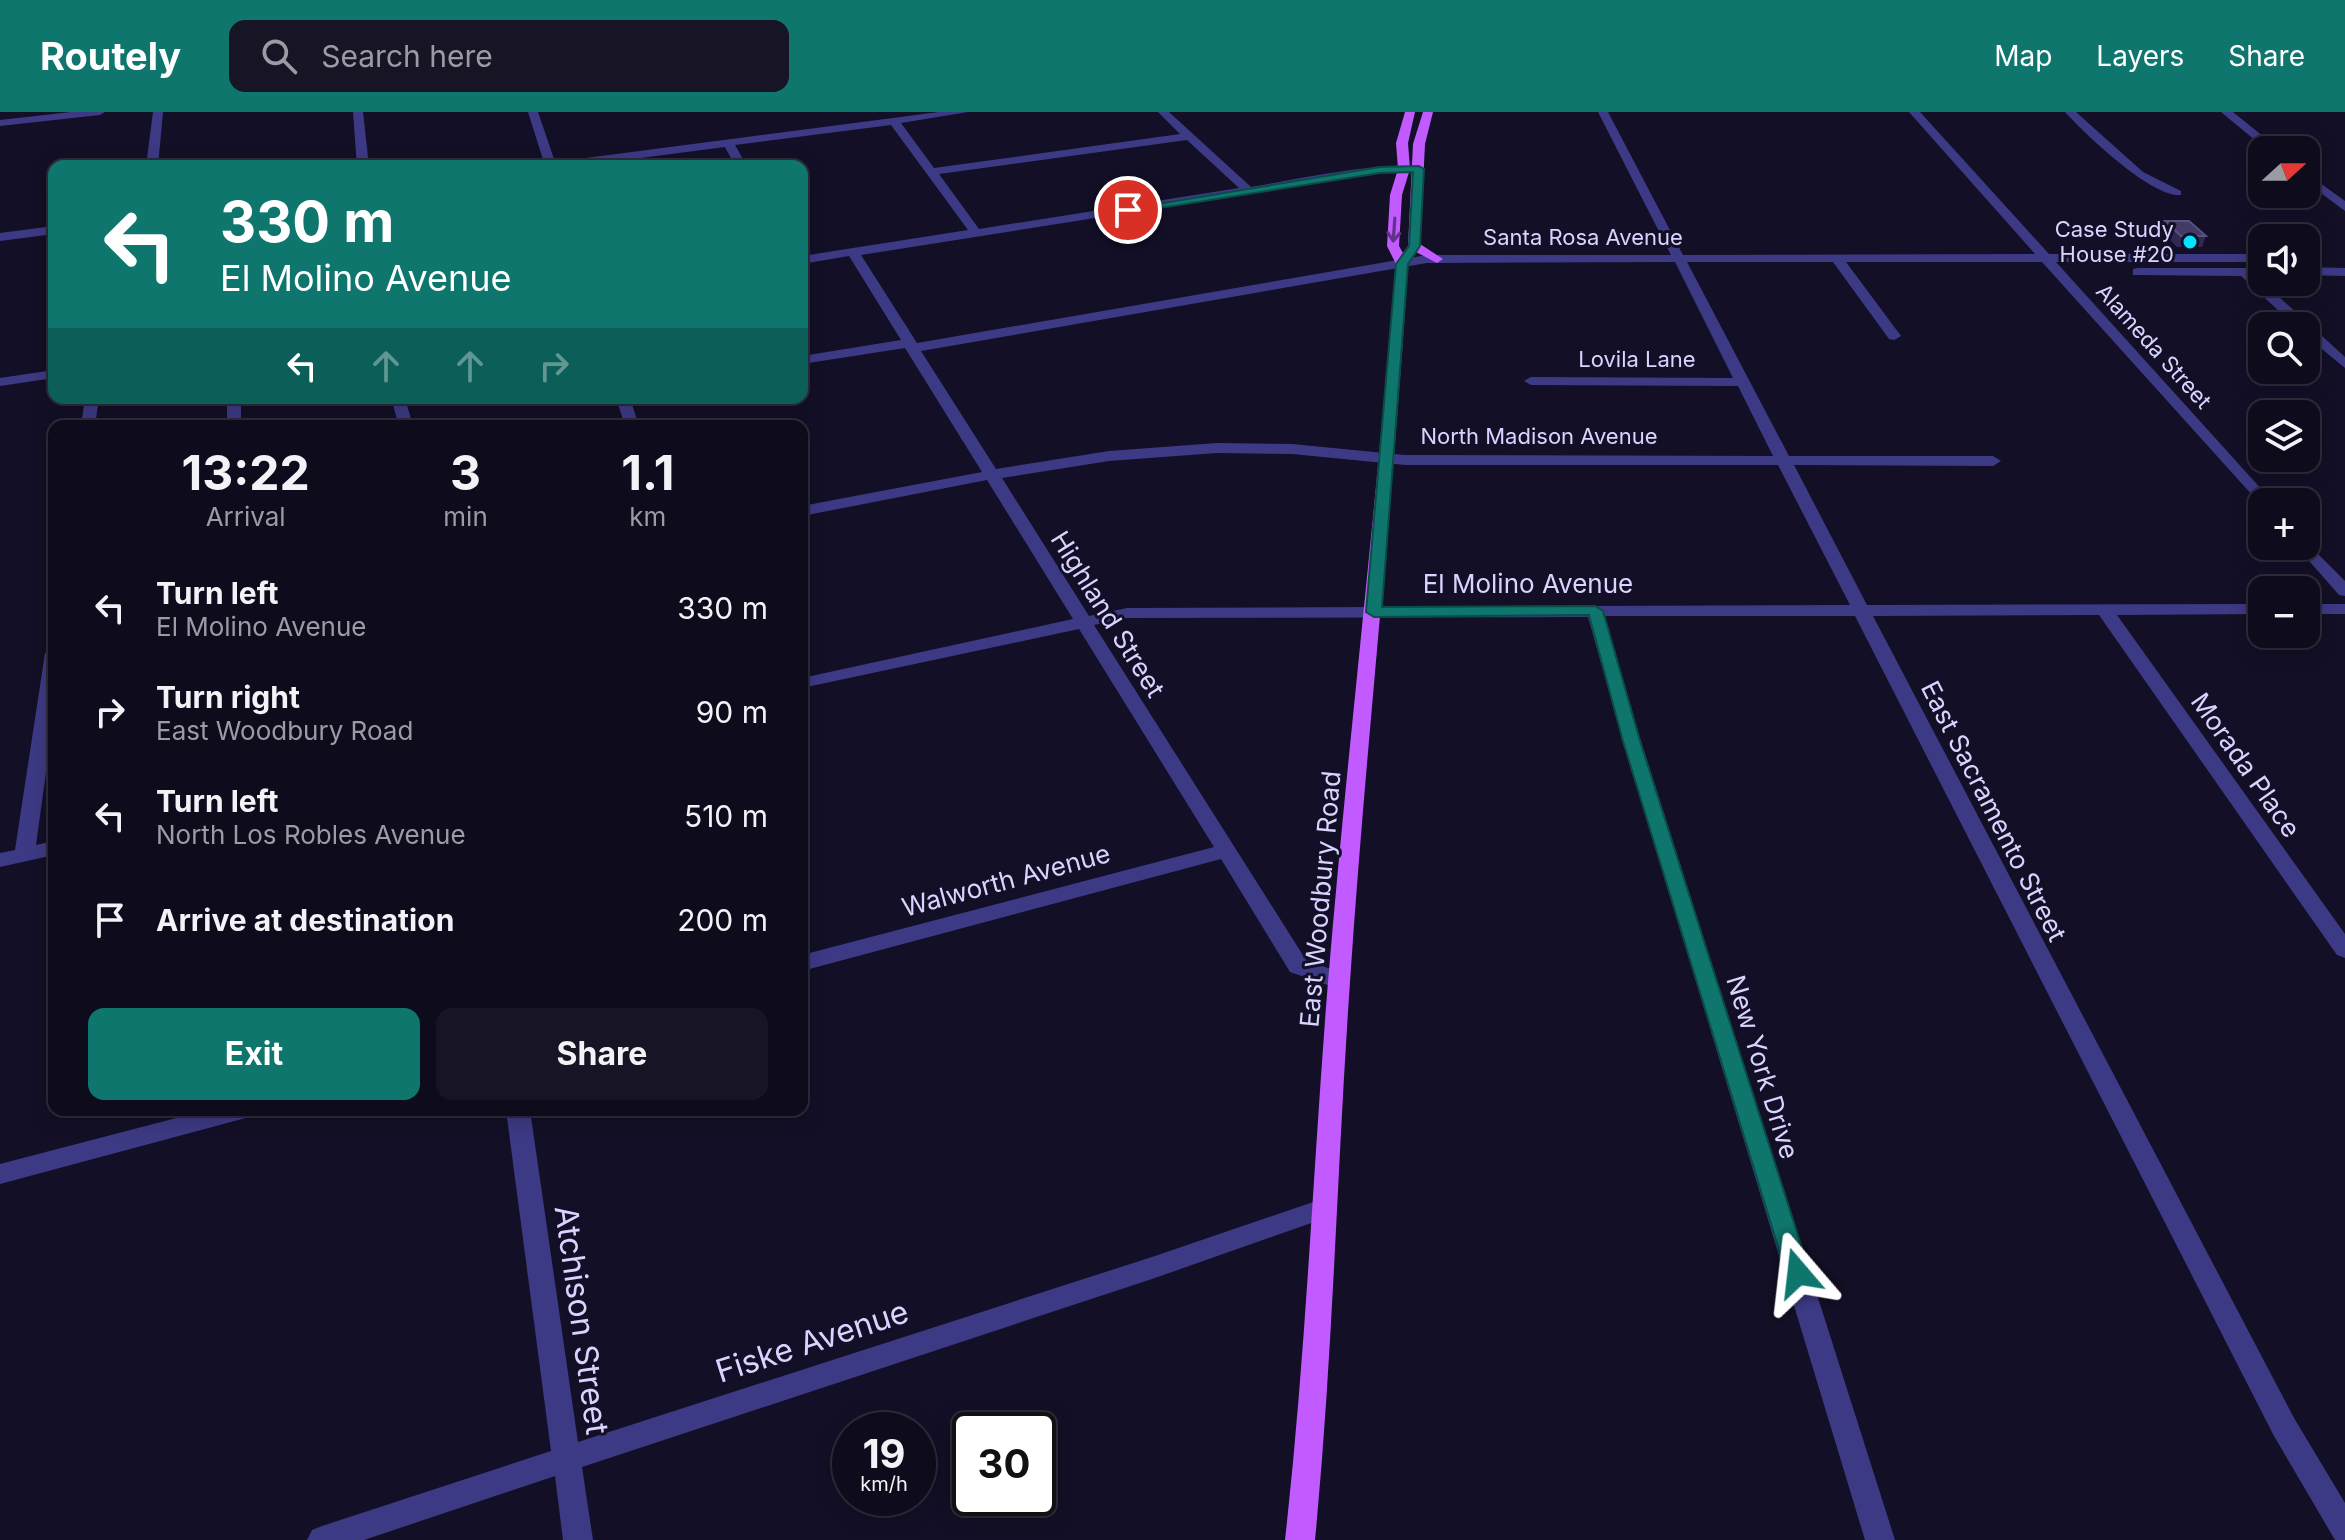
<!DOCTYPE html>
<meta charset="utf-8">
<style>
:root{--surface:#0e0b1c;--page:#171425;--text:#f1f3f6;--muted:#9b9ba3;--line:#2e2b3b;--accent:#0f766e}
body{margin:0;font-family:Inter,sans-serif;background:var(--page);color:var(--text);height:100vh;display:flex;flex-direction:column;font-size:30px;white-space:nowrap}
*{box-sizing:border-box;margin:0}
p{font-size:26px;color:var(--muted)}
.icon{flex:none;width:44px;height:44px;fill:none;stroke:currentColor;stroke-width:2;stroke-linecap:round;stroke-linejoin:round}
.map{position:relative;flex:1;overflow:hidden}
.drawer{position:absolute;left:48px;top:308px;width:760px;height:696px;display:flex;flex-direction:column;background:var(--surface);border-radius:16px;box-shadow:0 4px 20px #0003,0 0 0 2px var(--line)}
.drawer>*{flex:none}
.hud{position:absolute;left:48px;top:48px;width:760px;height:244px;border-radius:16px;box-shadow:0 4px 20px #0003,0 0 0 2px var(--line);background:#0f766e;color:#fff;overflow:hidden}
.needle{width:52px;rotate:69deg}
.controls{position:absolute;left:2248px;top:24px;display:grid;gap:16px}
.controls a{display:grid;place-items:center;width:72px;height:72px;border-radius:16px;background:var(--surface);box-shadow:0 4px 20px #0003,0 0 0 2px var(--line);font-size:40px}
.speed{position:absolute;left:832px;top:1300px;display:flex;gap:16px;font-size:40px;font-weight:700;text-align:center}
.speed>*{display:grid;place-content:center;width:104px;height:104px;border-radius:50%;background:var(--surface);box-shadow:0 4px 20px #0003,0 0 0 2px var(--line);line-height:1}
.speed small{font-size:20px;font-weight:400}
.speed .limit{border:4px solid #111;border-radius:12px;background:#fff;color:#111}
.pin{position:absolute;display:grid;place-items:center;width:68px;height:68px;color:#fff;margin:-34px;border:4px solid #fff;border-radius:50%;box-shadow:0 2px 8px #0007}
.me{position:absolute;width:88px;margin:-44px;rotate:343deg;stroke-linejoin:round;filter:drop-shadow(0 0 6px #0008)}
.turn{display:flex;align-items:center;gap:28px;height:168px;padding:0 40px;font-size:36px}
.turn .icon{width:104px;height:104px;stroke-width:2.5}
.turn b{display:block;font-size:56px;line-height:68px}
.lanes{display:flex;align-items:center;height:76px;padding:0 40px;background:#0003;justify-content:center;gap:40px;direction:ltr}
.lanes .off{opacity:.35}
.eta{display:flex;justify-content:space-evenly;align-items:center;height:136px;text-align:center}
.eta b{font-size:48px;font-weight:700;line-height:56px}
.button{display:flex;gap:16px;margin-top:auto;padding:16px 40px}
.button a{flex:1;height:92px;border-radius:16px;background:var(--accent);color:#fff;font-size:32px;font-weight:700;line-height:92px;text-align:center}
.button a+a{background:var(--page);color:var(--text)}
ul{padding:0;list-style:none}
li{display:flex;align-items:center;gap:24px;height:104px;padding:0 40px}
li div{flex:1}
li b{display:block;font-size:30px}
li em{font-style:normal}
header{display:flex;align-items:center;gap:48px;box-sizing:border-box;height:112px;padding:0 40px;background:var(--accent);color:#fff}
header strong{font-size:38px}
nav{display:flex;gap:44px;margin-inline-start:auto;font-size:28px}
.search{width:560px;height:72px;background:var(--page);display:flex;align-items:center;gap:20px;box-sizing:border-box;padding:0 28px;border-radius:16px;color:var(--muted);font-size:30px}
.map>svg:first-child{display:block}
</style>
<header>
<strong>Routely</strong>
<div class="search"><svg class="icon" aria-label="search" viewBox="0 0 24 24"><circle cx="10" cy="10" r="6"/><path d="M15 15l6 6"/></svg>Search here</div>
<nav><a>Map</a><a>Layers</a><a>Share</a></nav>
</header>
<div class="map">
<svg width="2345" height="1428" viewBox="0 0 2345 1428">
<rect width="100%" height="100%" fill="#130f26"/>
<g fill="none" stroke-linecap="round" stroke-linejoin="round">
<!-- minor -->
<path fill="#3d3a85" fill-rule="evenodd" d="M 71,0 L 105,0 L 100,3 L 0,14 L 0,8 Z
M 153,0 L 163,0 L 158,54 L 146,54 Z
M 353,0 L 363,0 L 369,54 L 357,54 Z
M 528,0 L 538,0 L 555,50 L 939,0 L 968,0 L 901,11 L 934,56 L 1180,22 L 1158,0 L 1169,0 L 1251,75 C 1281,70 1405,44 1425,57 L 1419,60 L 1380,61 L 861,143 L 917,231 L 1427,143 L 1671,143 L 1598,0 L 1608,0 L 1683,143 L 2035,142 L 1909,0 L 1920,0 L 2049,142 L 2262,142 L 2262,150 L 2056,150 L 2273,390 L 2262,390 L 2262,394 L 2042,150 L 1846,150 L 1901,224 L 1894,228 L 1889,227 L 1833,150 L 1687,150 L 1789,344 L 1993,344 L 2001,349 L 1993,354 L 1794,353 L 1867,493 L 2262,492 L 2262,502 L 2117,503 L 2345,822 L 2345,846 L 2337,843 L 2099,503 L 1873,504 L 2294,1306 L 2345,1391 L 2345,1428 L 2335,1428 L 2274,1324 L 1855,504 L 1605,504 L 1641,629 L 1895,1428 L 1865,1428 L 1623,629 L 1588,505 L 1127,506 L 1094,513 L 1306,848 L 1347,863 L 1350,869 L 1347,875 L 1339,877 L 1290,860 L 1221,747 L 802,859 L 802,843 L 1214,735 L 1079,517 L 802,576 L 802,566 L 1073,507 L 987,368 L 802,404 L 802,394 L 982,360 L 905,236 L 802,252 L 802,244 L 901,228 L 849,144 L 802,152 L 802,144 L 968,118 L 891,13 L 735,33 L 747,54 L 735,54 L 725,35 L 579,54 L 545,54 ZM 1187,28 L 1239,76 L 979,117 L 939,62 ZM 1675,150 L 1733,266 L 1531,265 L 1524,269 L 1531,273 L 1738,274 L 1773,344 L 1405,343 L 1292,332 L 1217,331 L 1109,339 L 996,357 L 921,239 L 1427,151 ZM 1217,341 L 1292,342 L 1405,353 L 1778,353 L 1850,493 L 1127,496 L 1089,504 L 1002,366 L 1109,349 Z
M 2065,0 L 2076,0 L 2143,60 L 2181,79 L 2181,83 C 2152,86 2085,22 2065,0 Z
M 2221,0 L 2233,0 L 2280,38 L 2267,38 Z
M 2306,61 L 2345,89 L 2345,99 L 2306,70 Z
M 54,114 L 54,122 L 0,129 L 0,121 Z
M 2306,155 L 2345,156 L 2345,164 L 2306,163 Z
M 2138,156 L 2262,156 L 2262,164 L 2256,164 L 2345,245 L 2345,256 L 2306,224 L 2306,214 L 2295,214 L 2241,164 L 2133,163 L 2133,157 Z
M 54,258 L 54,266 L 0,274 L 0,266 Z
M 85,286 L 99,286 L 95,314 L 81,314 Z
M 227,286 L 241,286 L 241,314 L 227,314 Z
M 391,286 L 405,286 L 413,314 L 399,314 Z
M 616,286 L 630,286 L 639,314 L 625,314 Z
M 2306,430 L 2345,469 L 2345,484 L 2339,483 L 2296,434 L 2306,434 Z
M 2306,492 L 2345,492 L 2345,502 L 2306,502 Z
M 54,536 L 54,603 L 36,733 L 54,729 L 54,743 L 0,755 L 0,741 L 15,738 L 45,541 Z
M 207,998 L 254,998 L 250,1005 L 242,1007 L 0,1072 L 0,1052 Z
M 506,998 L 530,998 L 578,1330 L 1152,1145 L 1325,1086 L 1334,1089 L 1337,1096 L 1334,1103 L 1152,1167 L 582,1355 L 593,1428 L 563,1428 L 555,1364 L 364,1428 L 307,1428 L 312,1418 L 322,1414 L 551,1339 Z"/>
<!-- major -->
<path fill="#c25bff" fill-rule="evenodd" d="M 1405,0 L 1415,0 L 1408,31 L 1410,57 L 1402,83 L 1399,134 L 1403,141 L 1408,134 L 1413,32 L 1423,0 L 1433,0 L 1425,32 L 1420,132 L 1443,147 L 1437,151 L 1416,140 L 1408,152 C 1393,392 1366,630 1350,870 C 1337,1056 1333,1242 1315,1428 L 1285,1428 C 1306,1242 1313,1056 1328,870 C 1348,630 1377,392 1396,152 L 1387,134 L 1390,83 L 1398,57 L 1396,31 Z"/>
</g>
<!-- wall -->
<path fill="#312854" d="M 2165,109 L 2206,124 L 2202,135 L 2177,135 L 2161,119 Z"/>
<!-- building -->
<path fill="#433a66" stroke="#5a527e" stroke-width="2" d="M 2165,109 L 2189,109 L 2206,124 L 2181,124 Z"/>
<!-- one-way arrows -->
<defs><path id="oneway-shaft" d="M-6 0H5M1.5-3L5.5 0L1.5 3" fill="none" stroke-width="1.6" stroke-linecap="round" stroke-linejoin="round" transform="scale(2)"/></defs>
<use stroke="#623188" href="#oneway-shaft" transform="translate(1394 118) rotate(94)"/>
<!-- route -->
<path fill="#0f766e" stroke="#0a4d48" stroke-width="2" d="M 1419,54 L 1424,57 L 1420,134 L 1408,152 L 1382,495 L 1595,494 L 1603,499 L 1640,629 L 1810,1161 L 1807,1168 L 1798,1171 L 1790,1168 L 1786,1161 L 1623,629 L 1589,503 L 1374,505 L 1366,500 L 1396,152 L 1409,134 L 1413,60 L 1380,61 L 1128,101 L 1122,98 L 1380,55 Z"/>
<!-- markers -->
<circle fill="#00e5ff" stroke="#130f26" stroke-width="3" cx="2190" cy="130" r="8"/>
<g text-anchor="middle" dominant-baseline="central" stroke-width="6" stroke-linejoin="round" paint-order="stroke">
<!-- far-poi labels -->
<g font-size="22" fill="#d9d4ff" stroke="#130f26" text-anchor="end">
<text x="2174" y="117">Case Study<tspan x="2174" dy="25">House #20</tspan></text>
</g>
<!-- far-street labels -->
<g font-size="22" fill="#d9d4ff" stroke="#130f26">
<text x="1583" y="125">Santa Rosa Avenue</text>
<text transform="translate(2154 234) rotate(48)">Alameda Street</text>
<text x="1637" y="247">Lovila Lane</text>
<text x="1539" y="324">North Madison Avenue</text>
</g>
<!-- street labels -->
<g font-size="26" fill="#d9d4ff" stroke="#130f26">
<text x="1528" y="471">El Molino Avenue</text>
<text transform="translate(1108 502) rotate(58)">Highland Street</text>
<text transform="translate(2246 653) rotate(55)">Morada Place</text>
<text transform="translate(1994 699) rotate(63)">East Sacramento Street</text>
<text transform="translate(1006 768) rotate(-15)">Walworth Avenue</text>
<text transform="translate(1320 787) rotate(-85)">East Woodbury Road</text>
<text transform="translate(1763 955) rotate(73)">New York Drive</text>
</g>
<!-- near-street labels -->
<g font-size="32" fill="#d9d4ff" stroke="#130f26">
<text transform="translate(582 1208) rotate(82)">Atchison Street</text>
<text transform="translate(812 1229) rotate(-18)">Fiske Avenue</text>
</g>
</g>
</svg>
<div class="controls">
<a><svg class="needle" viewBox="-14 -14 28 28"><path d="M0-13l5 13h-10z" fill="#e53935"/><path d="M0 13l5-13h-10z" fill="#9b9ba3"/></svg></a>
<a><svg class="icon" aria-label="sound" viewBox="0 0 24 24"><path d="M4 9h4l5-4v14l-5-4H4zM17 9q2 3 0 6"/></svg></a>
<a><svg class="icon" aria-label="search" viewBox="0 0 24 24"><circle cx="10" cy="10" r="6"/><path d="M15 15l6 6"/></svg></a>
<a><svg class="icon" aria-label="layers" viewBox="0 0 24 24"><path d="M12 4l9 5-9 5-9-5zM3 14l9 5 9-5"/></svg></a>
<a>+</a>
<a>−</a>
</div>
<div class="speed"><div>19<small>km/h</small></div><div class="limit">30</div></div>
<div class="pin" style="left:1128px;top:98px;background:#d93025"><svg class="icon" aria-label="arrive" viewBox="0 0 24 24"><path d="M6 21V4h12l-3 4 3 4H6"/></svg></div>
<svg class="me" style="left:1798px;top:1161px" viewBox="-20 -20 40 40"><path d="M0-17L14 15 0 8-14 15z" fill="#0f766e" stroke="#fff" stroke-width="4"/></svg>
<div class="hud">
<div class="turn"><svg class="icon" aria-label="left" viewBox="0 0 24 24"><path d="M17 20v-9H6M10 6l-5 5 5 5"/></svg><div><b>330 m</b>El Molino Avenue</div></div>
<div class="lanes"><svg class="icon" aria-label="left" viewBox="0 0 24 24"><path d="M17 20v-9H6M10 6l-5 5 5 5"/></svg><svg class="icon off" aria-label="ahead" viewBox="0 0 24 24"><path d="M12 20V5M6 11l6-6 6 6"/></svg><svg class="icon off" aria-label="ahead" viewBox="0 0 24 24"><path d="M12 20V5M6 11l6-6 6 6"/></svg><svg class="icon off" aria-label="right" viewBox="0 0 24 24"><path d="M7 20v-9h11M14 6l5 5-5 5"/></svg></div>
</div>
<section class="drawer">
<div class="eta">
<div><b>13:22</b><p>Arrival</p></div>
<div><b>3</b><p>min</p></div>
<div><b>1.1</b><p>km</p></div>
</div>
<ul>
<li><svg class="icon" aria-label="left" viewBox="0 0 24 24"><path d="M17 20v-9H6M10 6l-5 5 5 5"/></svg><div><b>Turn left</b><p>El Molino Avenue</p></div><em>330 m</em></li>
<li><svg class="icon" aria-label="right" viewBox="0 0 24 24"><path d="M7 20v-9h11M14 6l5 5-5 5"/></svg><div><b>Turn right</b><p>East Woodbury Road</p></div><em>90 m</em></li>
<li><svg class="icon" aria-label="left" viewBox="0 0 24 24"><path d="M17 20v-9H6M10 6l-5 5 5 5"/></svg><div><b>Turn left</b><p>North Los Robles Avenue</p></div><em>510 m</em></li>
<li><svg class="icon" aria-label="arrive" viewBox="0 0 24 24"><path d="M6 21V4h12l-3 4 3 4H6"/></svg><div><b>Arrive at destination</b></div><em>200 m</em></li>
</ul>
<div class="button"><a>Exit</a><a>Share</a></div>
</section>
</div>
